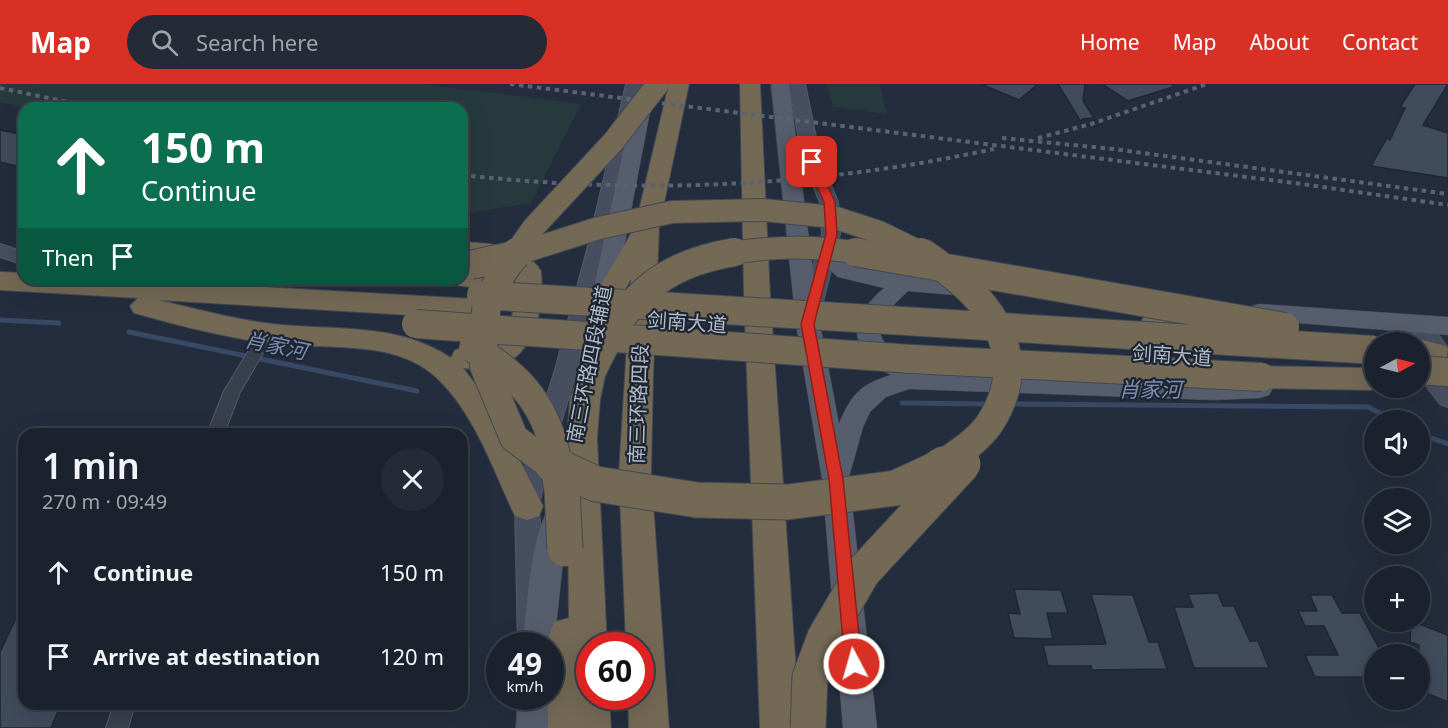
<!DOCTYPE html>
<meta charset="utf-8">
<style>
:root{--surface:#1b222e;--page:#242a36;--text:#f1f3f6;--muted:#a0a4aa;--line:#393f4a;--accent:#d93025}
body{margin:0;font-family:"Noto Sans","Noto Sans SC",sans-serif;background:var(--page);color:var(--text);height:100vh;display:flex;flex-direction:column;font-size:22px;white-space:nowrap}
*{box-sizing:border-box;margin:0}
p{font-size:20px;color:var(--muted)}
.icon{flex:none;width:33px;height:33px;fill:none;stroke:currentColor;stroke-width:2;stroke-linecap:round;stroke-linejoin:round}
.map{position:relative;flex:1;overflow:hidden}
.details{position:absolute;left:18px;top:344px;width:450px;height:282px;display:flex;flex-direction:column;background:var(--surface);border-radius:18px;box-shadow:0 6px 24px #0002,0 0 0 2px var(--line)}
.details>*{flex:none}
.top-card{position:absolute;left:18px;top:18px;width:450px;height:183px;border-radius:18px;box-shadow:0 6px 24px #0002,0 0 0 2px var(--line);background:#0b6e4f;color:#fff;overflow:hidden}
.needle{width:39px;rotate:83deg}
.controls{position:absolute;left:1364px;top:248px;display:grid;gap:12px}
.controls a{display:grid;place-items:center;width:66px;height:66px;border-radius:50%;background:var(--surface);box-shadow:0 6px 24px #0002,0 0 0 2px var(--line);font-size:30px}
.speed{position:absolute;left:486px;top:548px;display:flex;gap:12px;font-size:30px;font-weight:700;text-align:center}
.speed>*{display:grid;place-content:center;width:78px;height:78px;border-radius:50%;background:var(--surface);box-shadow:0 6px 24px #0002,0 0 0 2px var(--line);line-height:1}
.speed small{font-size:15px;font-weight:400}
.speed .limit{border:9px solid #d22;background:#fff;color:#111}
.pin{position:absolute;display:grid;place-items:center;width:51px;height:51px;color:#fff;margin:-26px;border-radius:12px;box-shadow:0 3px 9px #0006}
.me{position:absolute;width:66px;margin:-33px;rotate:354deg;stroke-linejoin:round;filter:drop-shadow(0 0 4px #0008)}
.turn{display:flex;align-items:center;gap:21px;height:126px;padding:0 24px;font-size:27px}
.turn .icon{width:78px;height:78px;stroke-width:2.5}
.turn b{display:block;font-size:42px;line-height:51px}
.then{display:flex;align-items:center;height:57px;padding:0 24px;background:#0003;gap:12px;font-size:22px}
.round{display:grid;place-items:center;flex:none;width:63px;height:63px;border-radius:32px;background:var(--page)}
.headline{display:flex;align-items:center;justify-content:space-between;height:102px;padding:0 24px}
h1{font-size:36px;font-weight:600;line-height:45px}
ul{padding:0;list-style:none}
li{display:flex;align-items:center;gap:18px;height:84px;padding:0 24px}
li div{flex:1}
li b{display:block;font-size:22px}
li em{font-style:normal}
header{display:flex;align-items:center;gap:36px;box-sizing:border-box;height:84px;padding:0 30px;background:var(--accent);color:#fff}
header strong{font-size:28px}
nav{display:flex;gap:33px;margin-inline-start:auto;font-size:21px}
.search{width:420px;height:54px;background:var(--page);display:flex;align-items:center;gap:15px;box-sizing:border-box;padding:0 21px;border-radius:33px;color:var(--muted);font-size:22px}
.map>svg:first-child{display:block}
</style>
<header>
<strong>Map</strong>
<div class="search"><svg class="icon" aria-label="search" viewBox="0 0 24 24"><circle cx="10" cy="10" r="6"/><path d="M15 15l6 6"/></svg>Search here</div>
<nav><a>Home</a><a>Map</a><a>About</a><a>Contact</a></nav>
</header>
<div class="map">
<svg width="1448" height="644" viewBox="0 0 1448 644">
<rect width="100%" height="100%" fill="#242d3d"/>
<!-- green -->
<path fill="#263a3e" d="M 0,0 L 422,0 L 581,20 L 531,119 L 462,130 L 462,24 L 30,24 L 0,18 Z
M 826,0 L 880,0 L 887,30 L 833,23 Z"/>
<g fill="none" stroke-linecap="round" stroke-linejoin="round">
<!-- stream -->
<path stroke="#394864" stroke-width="5" d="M 0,236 L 59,239
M 129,248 L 417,307
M 902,319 L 991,320
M 1009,320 L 1368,323 L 1394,336
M 1419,350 L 1448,360"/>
</g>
<!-- building -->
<path fill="#404b5c" stroke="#1f2734" stroke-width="1.5" d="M 981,0 L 1038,0 L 1019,16 Z
M 1058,0 L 1085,0 L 1083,17 L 1094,34 L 1082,35 L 1081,38 Z
M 1102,0 L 1173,0 L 1173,3 L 1128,17 Z
M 1415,0 L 1448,0 L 1423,41 L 1448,49 L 1448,94 L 1371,82 L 1387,54 L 1390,56 L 1405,24 L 1400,23 Z
M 0,46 L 24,51 L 24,84 L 0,78 Z
M 1014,505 L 1061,506 L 1068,529 L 1047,529 L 1053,555 L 1014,554 L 1008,529 L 1020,530 Z
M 1218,509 L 1223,522 L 1234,522 L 1250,557 L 1258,557 L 1269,584 L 1194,584 L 1174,523 L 1193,523 L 1188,510 Z
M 1091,510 L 1133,511 L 1149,558 L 1158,558 L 1167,585 L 1092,586 L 1091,582 L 1048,582 L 1043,561 L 1106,560 Z
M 1310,511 L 1332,511 L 1342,529 L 1360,529 L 1382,570 L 1374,570 L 1374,593 L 1315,593 L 1305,571 L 1338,571 L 1324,542 L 1305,542 L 1298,527 L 1317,527 Z
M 24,517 L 24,620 L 61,620 L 51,644 L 0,644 L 0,568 Z
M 1411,537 L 1448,551 L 1448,618 L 1419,606 L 1419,561 L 1410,558 Z"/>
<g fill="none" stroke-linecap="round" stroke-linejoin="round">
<defs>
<path id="street" d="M 267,243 L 272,245 L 275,249 L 240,308 L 224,350 L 207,350 L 224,307 L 262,245 Z
M 114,620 L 135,620 L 128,644 L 106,644 Z"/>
<path id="secondary" d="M 626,0 L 642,0 L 613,132 L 610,136 L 605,138 L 611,143 L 577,286 L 545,392 L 539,422 L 546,561 L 518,561 L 515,422 L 521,392 L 555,286 L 593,143 L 595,139 L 601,137 L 595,132 Z
M 789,0 L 805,0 L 821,78 L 838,118 L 840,150 L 818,238 L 815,243 L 808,245 L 801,243 L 798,238 L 822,150 L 820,118 L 803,78 Z
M 0,160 L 24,168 L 24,181 L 0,173 Z
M 1395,231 L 1402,233 L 1419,258 L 1397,258 L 1385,238 L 1388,233 Z
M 1419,232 L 1426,234 L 1448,264 L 1448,289 L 1440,287 L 1409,239 L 1412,234 Z
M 1419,269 L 1428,271 L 1448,299 L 1448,323 L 1440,320 L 1419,293 Z"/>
<path id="primary" d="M 771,0 L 789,0 L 820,240 L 839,340 C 851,310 861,300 891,291 C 884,288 878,282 872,276 C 844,249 859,226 884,204 L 838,193 L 816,174 L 819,169 C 837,164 848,181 864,185 L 986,199 L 989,205 L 986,211 L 978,213 L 908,207 C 893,222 867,242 888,262 C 895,269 903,274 908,283 L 907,286 L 1214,296 L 1260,294 L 1269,297 L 1273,304 L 1269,311 L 1260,314 L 1214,316 L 909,305 L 886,313 L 870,328 L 863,343 L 849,393 L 877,644 L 843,644 L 822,395 L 796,240 Z
M 644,7 L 650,8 L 653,12 L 603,273 L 600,279 L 591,282 L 582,279 L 579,273 L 635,12 L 638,8 Z
M 1260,220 L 1448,233 L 1448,251 L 1260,236 L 1252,234 L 1248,228 L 1252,222 Z
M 556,425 L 566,429 L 570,438 L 563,478 L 554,561 L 550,569 L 550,561 L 522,561 C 528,521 529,466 546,429 Z
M 518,612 L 550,612 L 550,644 L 516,644 Z"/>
<path id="highway" d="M 669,0 L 689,0 L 659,143 L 653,292 L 651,389 L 669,644 L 629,644 L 628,612 L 640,612 L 640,561 L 626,561 L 619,389 L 631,195 L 610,233 L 600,236 L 590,233 L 586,226 L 635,143 Z
M 740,0 L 760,0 L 770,211 L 800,644 L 760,644 L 744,211 Z
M 462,158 C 489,159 525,161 541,187 C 545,239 527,295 463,284 L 492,322 L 543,422 L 539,432 L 527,436 L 515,432 C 493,386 475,330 437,294 C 393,253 323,267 267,259 C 223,253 177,241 134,229 L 130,222 L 138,214 L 0,206 L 0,188 L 24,189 L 24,195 L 123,195 L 476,215 L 486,218 L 490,225 L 486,232 L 476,235 L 158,216 C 193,224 229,234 265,239 C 329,248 394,236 451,274 L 455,266 C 466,263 477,267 487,264 C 515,254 516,214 515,190 L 494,178 L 462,174 Z
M 462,186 L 496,190 L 500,196 L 496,202 L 487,205 L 453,201 L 449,195 L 462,195 Z
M 1203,224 L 1213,227 L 1217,234 L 1213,241 C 1194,247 1165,249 1146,243 L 1142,236 L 1146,229 L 1156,226 Z
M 1419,255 L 1446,262 L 1448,265 L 1446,276 L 1436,280 L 1419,277 L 1419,258 L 1411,258 Z
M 592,276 L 602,279 L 606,287 L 600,316 L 597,354 L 607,561 L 590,561 L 590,612 L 609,612 L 611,644 L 548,644 L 548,612 L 550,612 L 549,551 L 554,538 L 569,534 L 567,354 L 570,316 L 582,279 Z
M 1262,282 L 1371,284 L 1374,285 L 1374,303 L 1381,303 L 1371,306 L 1262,304 L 1252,301 L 1247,293 L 1252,285 Z"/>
</defs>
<!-- street casing -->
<use href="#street" stroke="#535b68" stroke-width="2"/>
<!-- secondary casing -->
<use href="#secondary" stroke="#535b68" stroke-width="2"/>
<!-- primary casing -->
<use href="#primary" stroke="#414956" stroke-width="1"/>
<!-- highway casing -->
<use href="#highway" stroke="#404855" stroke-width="2"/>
<!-- street -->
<use href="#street" fill="#38404d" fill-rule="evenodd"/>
<!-- secondary -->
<use href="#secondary" fill="#464e60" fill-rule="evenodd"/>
<!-- primary -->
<use href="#primary" fill="#565e6d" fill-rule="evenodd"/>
<!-- highway -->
<use href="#highway" fill="#736955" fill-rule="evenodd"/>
<!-- rail -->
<path stroke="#5a6374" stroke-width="4" stroke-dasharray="4.5 4.5" stroke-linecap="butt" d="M 510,0 L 1302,100 L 1448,121
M 0,4 L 97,24
M 1002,54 L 1113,65 L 1448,110
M 1038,54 L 1091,40 L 1207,0
M 462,91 C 644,111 815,103 994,65"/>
<defs>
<path id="highway-bridge-far2" d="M 515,170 L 533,144 L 613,58 L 658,0
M 517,170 L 599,144 L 672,128 L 763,126 L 833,133 L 879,148 L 924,170
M 725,170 C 774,162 815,161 864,170"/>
<path id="highway-bridge-far1" d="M 855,168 L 1285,243
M 921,168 C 932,174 941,182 951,190 C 1000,228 1028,281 990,339 C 978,357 958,369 941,381
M 515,171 L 502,189 L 487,219 L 483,253 L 484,282 L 514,354 L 542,375 L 555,381
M 515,171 L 516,168
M 515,171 L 521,168
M 470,181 L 515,171
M 481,211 L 1374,266
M 416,240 L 912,275 L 1262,293
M 473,264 C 522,292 548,324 558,381
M 1419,286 L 1448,288
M 592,287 C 625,217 655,181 735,168
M 962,381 L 964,379"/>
<path id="highway-bridge" d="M 552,380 L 596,400 L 697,416 L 788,418 L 896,404 L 935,386 L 943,380
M 558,380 L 562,406 L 565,465
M 808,644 L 810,593 L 825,553 L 863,488 L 963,380"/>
</defs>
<!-- highway-bridge-far2 casing -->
<use href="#highway-bridge-far2" stroke="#404855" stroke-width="24" stroke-linecap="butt"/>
<!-- highway-bridge-far1 casing -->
<use href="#highway-bridge-far1" stroke="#404855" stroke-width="30" stroke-linecap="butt"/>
<!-- highway-bridge casing -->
<use href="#highway-bridge" stroke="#404855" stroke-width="37" stroke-linecap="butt"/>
<!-- highway-bridge-far2 -->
<use href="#highway-bridge-far2" stroke="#736955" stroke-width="22"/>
<!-- highway-bridge-far1 -->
<use href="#highway-bridge-far1" stroke="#736955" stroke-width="28"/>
<!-- highway-bridge -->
<use href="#highway-bridge" stroke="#736955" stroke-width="35"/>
</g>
<!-- route -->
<path fill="#d93025" stroke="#8d1f18" stroke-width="1.5" d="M 812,75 L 817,78 L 835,118 L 837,150 L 814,240 L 843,395 L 862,580 L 860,586 L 854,588 L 848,586 L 845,580 L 829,395 L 801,240 L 826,150 L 824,118 L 806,78 Z"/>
<g text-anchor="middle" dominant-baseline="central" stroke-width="4.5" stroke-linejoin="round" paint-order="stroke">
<!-- street labels -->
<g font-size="20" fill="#b4bbc8" stroke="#1d2532">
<text transform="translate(687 238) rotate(4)">剑南大道</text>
<text transform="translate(1172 271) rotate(4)">剑南大道</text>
<text transform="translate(589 280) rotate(-79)">南三环路四段辅道</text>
<text transform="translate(638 320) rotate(-88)">南三环路四段</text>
</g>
<!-- water labels -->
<g font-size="21" font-style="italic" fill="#7c8eb0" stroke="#1d2532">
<text transform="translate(276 261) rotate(12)">肖家河</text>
<text x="1150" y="305">肖家河</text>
</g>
</g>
</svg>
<div class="controls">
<a><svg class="needle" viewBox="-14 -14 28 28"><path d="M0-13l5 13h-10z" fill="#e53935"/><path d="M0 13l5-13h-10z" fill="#a0a4aa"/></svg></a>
<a><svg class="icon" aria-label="sound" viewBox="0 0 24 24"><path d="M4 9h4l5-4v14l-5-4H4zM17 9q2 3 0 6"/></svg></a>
<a><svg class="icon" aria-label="layers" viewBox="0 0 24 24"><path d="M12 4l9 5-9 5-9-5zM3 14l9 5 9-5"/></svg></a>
<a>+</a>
<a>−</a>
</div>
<div class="speed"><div>49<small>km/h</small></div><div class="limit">60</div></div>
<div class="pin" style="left:812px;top:78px;background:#d93025"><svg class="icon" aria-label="arrive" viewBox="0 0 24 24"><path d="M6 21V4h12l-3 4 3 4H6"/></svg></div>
<svg class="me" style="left:854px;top:580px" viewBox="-20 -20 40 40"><circle r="17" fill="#d93025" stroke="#fff" stroke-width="3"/><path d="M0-11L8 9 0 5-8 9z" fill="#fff"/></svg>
<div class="top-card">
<div class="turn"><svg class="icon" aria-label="ahead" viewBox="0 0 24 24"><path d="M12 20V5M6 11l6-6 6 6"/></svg><div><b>150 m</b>Continue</div></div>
<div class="then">Then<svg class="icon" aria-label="arrive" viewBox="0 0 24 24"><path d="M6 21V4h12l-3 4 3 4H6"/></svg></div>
</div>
<section class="details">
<div class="headline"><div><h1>1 min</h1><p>270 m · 09:49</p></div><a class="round"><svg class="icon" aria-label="close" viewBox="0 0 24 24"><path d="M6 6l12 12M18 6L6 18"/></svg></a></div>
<ul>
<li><svg class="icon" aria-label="ahead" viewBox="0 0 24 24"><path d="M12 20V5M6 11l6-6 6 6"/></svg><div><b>Continue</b></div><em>150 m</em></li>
<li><svg class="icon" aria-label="arrive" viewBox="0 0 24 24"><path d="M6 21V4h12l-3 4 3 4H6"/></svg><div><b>Arrive at destination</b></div><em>120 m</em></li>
</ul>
</section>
</div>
